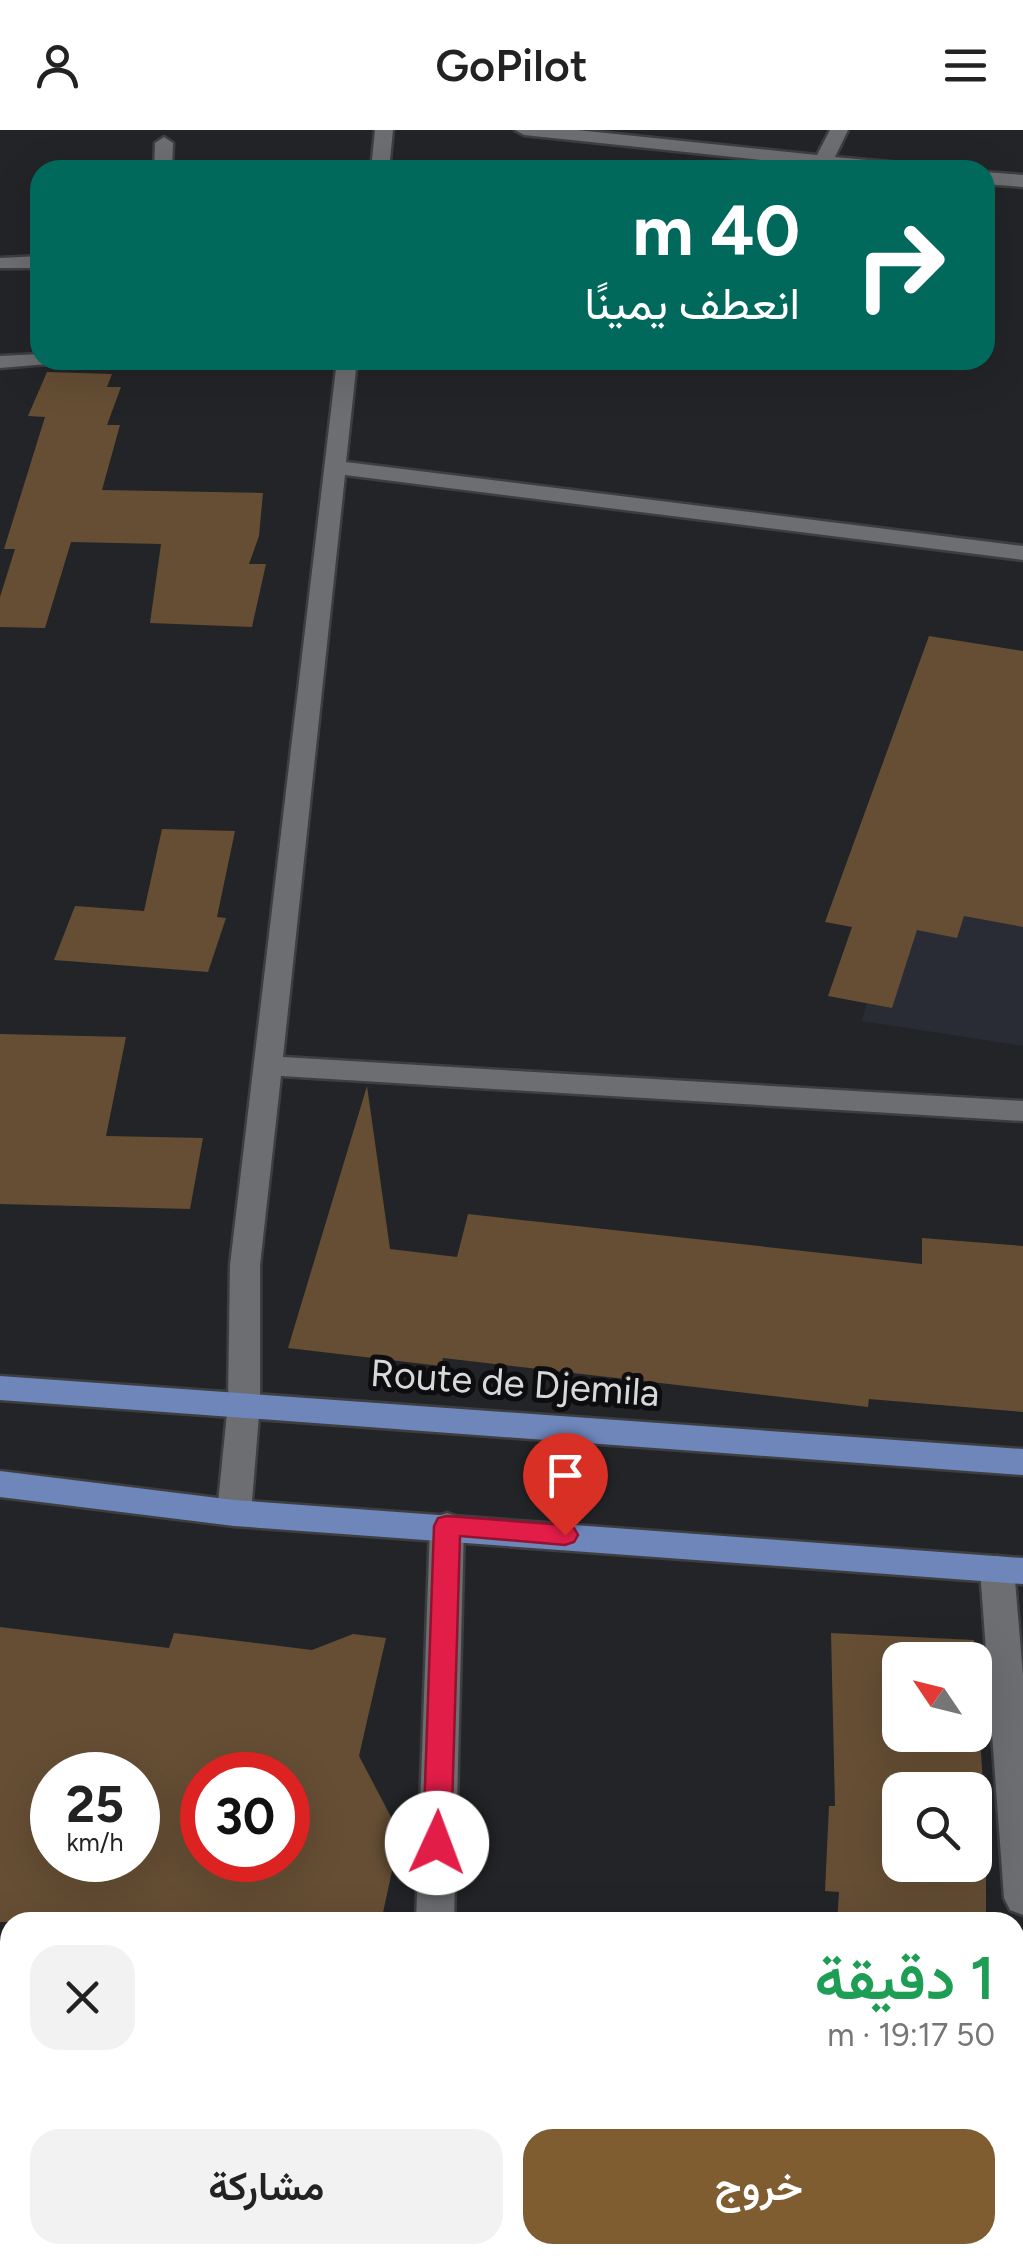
<!DOCTYPE html>
<html lang="ar">
<meta charset="utf-8">
<style>
:root{--surface:#fff;--page:#f2f2f2;--text:#222;--muted:#767676;--accent:#805d30}
body{margin:0;font-family:Figtree,Vazirmatn,sans-serif;background:var(--page);color:var(--text);direction:rtl;height:100vh;display:flex;flex-direction:column;font-size:38px;white-space:nowrap}
*{box-sizing:border-box;margin:0}
p{font-size:32px;color:var(--muted)}
.icon{flex:none;width:55px;height:55px;fill:none;stroke:currentColor;stroke-width:2;stroke-linecap:round;stroke-linejoin:round}
.map{position:relative;flex:1;overflow:hidden;direction:ltr}
.panel{position:absolute;left:0px;top:1782px;width:1025px;height:352px;display:flex;flex-direction:column;background:var(--surface);border-radius:30px 30px 0 0;box-shadow:0 10px 40px #0002;direction:rtl}
.panel>*{flex:none}
.guide{position:absolute;left:30px;top:30px;width:965px;height:210px;border-radius:30px;box-shadow:0 10px 40px #0002;direction:rtl;background:#00695c;color:#fff;overflow:hidden}
.needle{width:65px;rotate:305deg}
.buttons{position:absolute;left:882px;top:1512px;display:grid;gap:20px}
.buttons a{display:grid;place-items:center;width:110px;height:110px;border-radius:20px;background:var(--surface);box-shadow:0 10px 40px #0002;font-size:50px}
.speed{position:absolute;left:30px;top:1622px;display:flex;gap:20px;font-size:50px;font-weight:700;text-align:center}
.speed>*{display:grid;place-content:center;width:130px;height:130px;border-radius:50%;background:var(--surface);box-shadow:0 10px 40px #0002;line-height:1}
.speed small{font-size:25px;font-weight:400}
.speed .limit{border:15px solid #d22;background:#fff;color:#111}
.pin{position:absolute;display:grid;place-items:center;width:85px;height:85px;color:#fff;margin:-102px -42px;border-radius:50% 50% 50% 0;rotate:-45deg;box-shadow:0 0 10px #0007}
.pin .icon{rotate:45deg}
.me{position:absolute;width:110px;margin:-55px;rotate:2deg;stroke-linejoin:round;filter:drop-shadow(0 0 8px #0008)}
.turn{display:flex;align-items:center;gap:35px;height:210px;padding:0 30px;font-size:45px}
.turn .icon{width:130px;height:130px;stroke-width:2.5}
.turn b{display:block;font-size:70px;line-height:85px}
.round{display:grid;place-items:center;flex:none;width:105px;height:105px;border-radius:30px;background:var(--page)}
.overview{display:flex;align-items:center;justify-content:space-between;height:170px;padding:0 30px}
h1{font-size:60px;font-weight:600;line-height:75px;color:#1e9e55}
.button{display:flex;gap:20px;margin-top:auto;padding:20px 30px}
.button a{flex:1;height:115px;border-radius:30px;background:var(--accent);color:#fff;font-size:40px;font-weight:600;line-height:115px;text-align:center}
.button a+a{background:var(--page);color:var(--text)}
header{display:flex;justify-content:space-between;align-items:center;height:130px;padding:0 30px;background:var(--surface);font-size:45px;font-weight:600}
.map>svg:first-child{display:block}
</style>
<header><svg class="icon" aria-label="menu" viewBox="0 0 24 24"><path d="M4 6h16M4 12h16M4 18h16"/></svg>GoPilot<svg class="icon" aria-label="person" viewBox="0 0 24 24"><circle cx="12" cy="8" r="4"/><path d="M4 21q1-7 8-7t8 7"/></svg></header>
<div class="map">
<svg width="1023" height="2134" viewBox="0 0 1023 2134">
<rect width="100%" height="100%" fill="#232427"/>
<!-- built -->
<path fill="#292c34" d="M 948,548 L 1023,558 L 1023,916 L 862,891 Z"/>
<!-- building -->
<path fill="#654e34" fill-rule="evenodd" d="M 47,242 L 112,244 L 107,257 L 121,257 L 107,295 L 120,295 L 102,360 L 263,363 L 259,406 L 249,434 L 266,434 L 252,497 L 150,493 L 161,414 L 71,412 L 45,498 L 0,497 L 0,467 L 15,419 L 4,419 L 45,287 L 28,286 Z
M 929,506 L 1023,521 L 1023,797 L 964,786 L 957,808 L 917,800 L 892,878 L 828,866 L 852,797 L 825,792 Z
M 162,699 L 235,701 L 217,787 L 226,788 L 208,842 L 54,830 L 75,776 L 144,781 Z
M 0,904 L 126,907 L 106,1006 L 203,1008 L 190,1079 L 0,1074 Z
M 367,956 L 390,1119 L 457,1127 L 468,1084 L 922,1134 L 922,1108 L 1023,1116 L 1023,1282 L 869,1269 L 868,1277 L 443,1228 L 441,1236 L 288,1218 Z
M 0,1497 L 169,1518 L 174,1503 L 312,1520 L 353,1504 L 386,1508 L 359,1626 L 400,1704 L 381,1792 L 0,1792 ZM 52,1645 L 138,1645 L 138,1730 L 52,1730 ZM 202,1645 L 288,1645 L 288,1730 L 202,1730 Z
M 831,1503 L 974,1510 L 975,1530 L 900,1530 L 900,1605 L 975,1605 L 975,1532 L 986,1698 L 986,1792 L 837,1792 L 839,1762 L 825,1761 L 829,1676 L 835,1676 ZM 900,1660 L 975,1660 L 975,1735 L 900,1735 Z"/>
<g fill="none" stroke-linecap="round" stroke-linejoin="round">
<defs>
<path id="street" d="M 375,0 L 393,0 L 389,40 L 371,40 Z
M 515,0 L 577,0 L 817,25 L 830,0 L 848,0 L 835,27 L 911,34 L 920,40 L 857,40 L 524,5 Z
M 164,7 L 173,13 L 172,40 L 154,40 L 155,13 Z
M 985,42 L 1023,45 L 1023,57 L 985,54 Z
M 40,126 L 40,138 L 0,138 L 0,128 Z
M 40,224 L 40,230 L 50,230 L 47,234 L 0,238 L 0,226 Z
M 337,230 L 357,230 L 346,332 L 1023,416 L 1023,430 L 345,345 L 283,927 L 1023,971 L 1023,991 L 281,946 L 260,1135 L 260,1273 L 251,1383 L 246,1392 L 234,1396 L 222,1392 L 217,1383 L 228,1273 L 230,1135 Z
M 447,1383 L 459,1387 L 464,1396 L 454,1792 L 416,1792 L 430,1396 L 435,1387 Z
M 997,1426 L 1009,1429 L 1014,1439 L 1023,1545 L 1023,1785 L 1010,1780 L 1004,1768 L 980,1439 L 985,1429 Z
M 0,1922 L 10,1923 L 10,1959 L 0,1958 Z
M 1015,1997 L 1023,1998 L 1023,2036 L 1015,2035 Z
M 0,2041 L 10,2044 L 10,2109 L 0,2105 Z
M 10,2110 L 10,2125 L 44,2125 L 47,2134 L 5,2134 L 2,2125 Z
M 399,2125 L 441,2125 L 440,2134 L 398,2134 Z"/>
<path id="primary" d="M 0,1246 L 1023,1319 L 1023,1345 L 0,1270 Z
M 0,1341 L 234,1370 L 1023,1428 L 1023,1454 L 234,1396 L 0,1367 Z"/>
</defs>
<!-- street casing -->
<use href="#street" stroke="#3d3e40" stroke-width="5"/>
<!-- primary casing -->
<use href="#primary" stroke="#3d3e40" stroke-width="5"/>
<!-- street -->
<use href="#street" fill="#6c6e71" fill-rule="evenodd"/>
<!-- primary -->
<use href="#primary" fill="#6e86ba" fill-rule="evenodd"/>
</g>
<!-- route -->
<path fill="#e11d48" stroke="#92132f" stroke-width="2.5" d="M 447,1386 L 565,1395 L 574,1398 L 578,1405 L 574,1412 L 565,1415 L 460,1406 L 451,1713 L 447,1722 L 437,1725 L 427,1722 L 423,1713 L 434,1396 L 438,1388 Z"/>
<g text-anchor="middle" dominant-baseline="central" stroke-width="10" stroke-linejoin="round" paint-order="stroke">
<!-- street labels -->
<g font-size="38" fill="#d7d8da" stroke="#0d0d0f">
<text transform="translate(515 1253) rotate(4)">Route de Djemila</text>
</g>
</g>
</svg>
<div class="buttons">
<a><svg class="needle" viewBox="-14 -14 28 28"><path d="M0-13l5 13h-10z" fill="#e53935"/><path d="M0 13l5-13h-10z" fill="#767676"/></svg></a>
<a><svg class="icon" aria-label="search" viewBox="0 0 24 24"><circle cx="10" cy="10" r="6"/><path d="M15 15l6 6"/></svg></a>
</div>
<div class="speed"><div>25<small>km/h</small></div><div class="limit">30</div></div>
<div class="pin" style="left:565px;top:1405px;background:#d93025"><svg class="icon" aria-label="arrive" viewBox="0 0 24 24"><path d="M6 21V4h12l-3 4 3 4H6"/></svg></div>
<svg class="me" style="left:437px;top:1713px" viewBox="-20 -20 40 40"><circle r="19" fill="#fff"/><path d="M0-13L10 11 0 6-10 11z" fill="#e11d48"/></svg>
<div class="guide">
<div class="turn"><svg class="icon" aria-label="right" viewBox="0 0 24 24"><path d="M7 20v-9h11M14 6l5 5-5 5"/></svg><div><b>40 m</b>انعطف يمينًا</div></div>
</div>
<section class="panel">
<div class="overview"><div><h1>1 دقيقة</h1><p>50 m · 19:17</p></div><a class="round"><svg class="icon" aria-label="close" viewBox="0 0 24 24"><path d="M6 6l12 12M18 6L6 18"/></svg></a></div>
<div class="button"><a>خروج</a><a>مشاركة</a></div>
</section>
</div>
